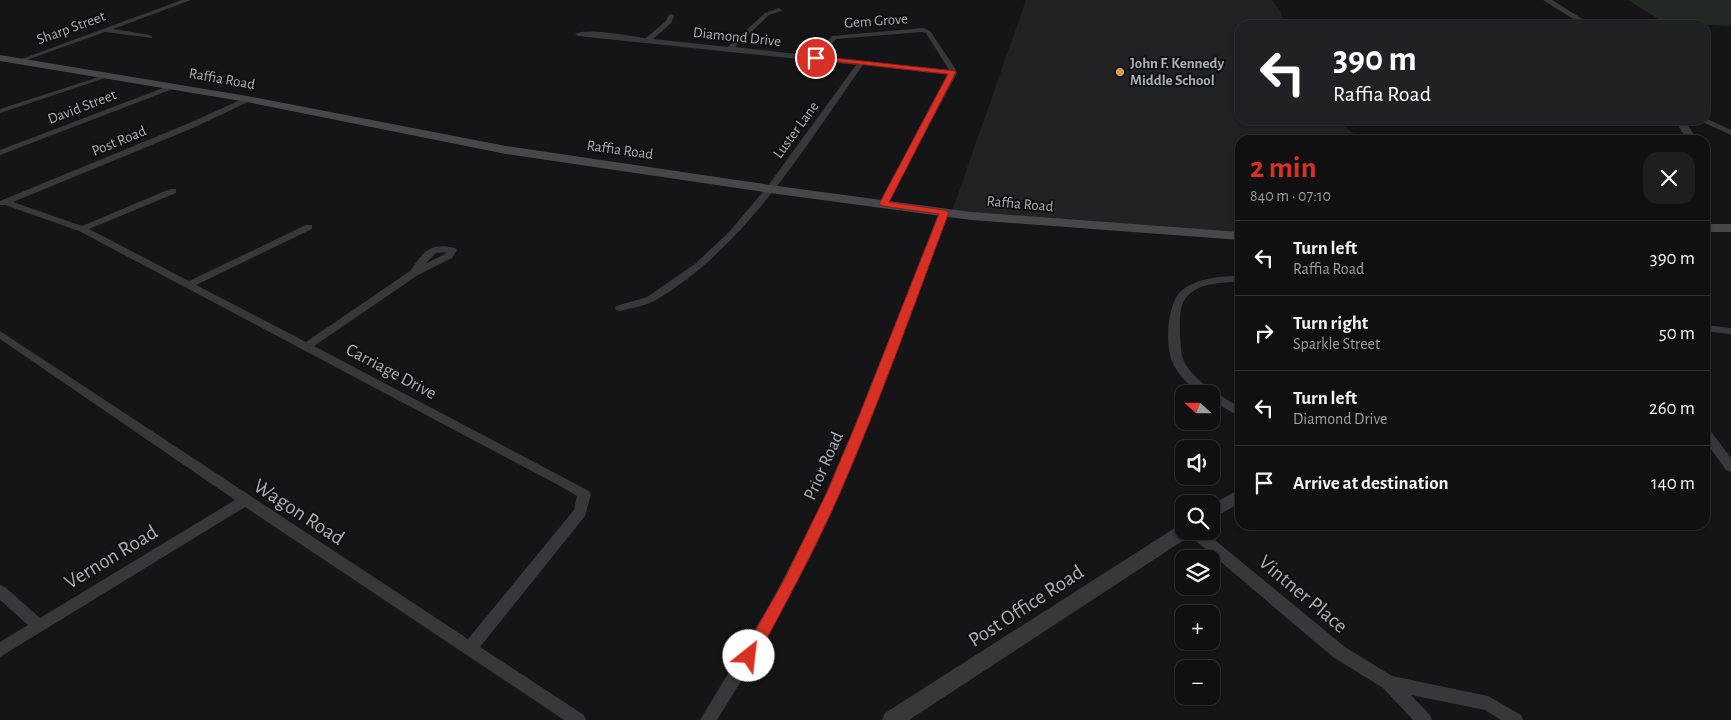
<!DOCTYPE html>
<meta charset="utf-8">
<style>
:root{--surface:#101011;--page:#1e1e1f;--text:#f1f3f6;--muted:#9c9d9f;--line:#303031;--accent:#d93025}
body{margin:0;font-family:"Alegreya Sans",sans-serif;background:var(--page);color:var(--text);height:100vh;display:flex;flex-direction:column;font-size:19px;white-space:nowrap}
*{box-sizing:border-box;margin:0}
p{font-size:16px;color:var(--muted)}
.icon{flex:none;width:28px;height:28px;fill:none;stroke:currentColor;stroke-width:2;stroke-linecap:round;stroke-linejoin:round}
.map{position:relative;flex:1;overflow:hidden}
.side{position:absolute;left:1235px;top:135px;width:475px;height:395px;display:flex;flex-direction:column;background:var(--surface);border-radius:15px;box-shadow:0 1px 4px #0004,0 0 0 1px var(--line)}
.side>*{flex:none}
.top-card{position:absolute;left:1235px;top:20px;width:475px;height:105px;border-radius:15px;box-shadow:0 1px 4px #0004,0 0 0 1px var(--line);background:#202124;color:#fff;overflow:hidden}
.needle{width:32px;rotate:291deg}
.tools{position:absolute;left:1175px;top:385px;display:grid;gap:10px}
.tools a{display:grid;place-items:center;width:45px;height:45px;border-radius:10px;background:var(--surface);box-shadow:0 1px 4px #0004,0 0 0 1px var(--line);font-size:25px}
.pin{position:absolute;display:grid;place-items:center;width:42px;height:42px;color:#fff;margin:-21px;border:2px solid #fff;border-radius:50%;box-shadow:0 1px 5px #0007}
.me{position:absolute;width:55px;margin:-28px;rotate:29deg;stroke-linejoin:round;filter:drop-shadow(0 0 4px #0008)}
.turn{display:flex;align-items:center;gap:18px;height:105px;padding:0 15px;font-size:22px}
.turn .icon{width:65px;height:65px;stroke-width:2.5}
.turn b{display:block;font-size:35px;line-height:42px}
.round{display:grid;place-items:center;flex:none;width:52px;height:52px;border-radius:15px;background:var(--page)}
.headline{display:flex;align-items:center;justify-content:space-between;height:85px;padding:0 15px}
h1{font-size:30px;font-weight:600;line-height:38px;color:var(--accent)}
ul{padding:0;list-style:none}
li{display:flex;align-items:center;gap:15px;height:75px;padding:0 15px;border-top:1px solid var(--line)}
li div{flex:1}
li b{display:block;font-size:19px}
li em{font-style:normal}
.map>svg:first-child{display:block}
</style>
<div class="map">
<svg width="1731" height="720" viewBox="0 0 1731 720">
<rect width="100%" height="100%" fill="#151517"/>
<!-- built -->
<path fill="#212224" d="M 1026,0 L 1272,0 L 1281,12 L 1284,25 L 1240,25 L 1240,120 L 1337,120 L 1361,140 L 1240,140 L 1240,233 L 951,214 Z"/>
<!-- green -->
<path fill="#222822" d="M 1628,0 L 1731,0 L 1731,26 L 1663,22 Z"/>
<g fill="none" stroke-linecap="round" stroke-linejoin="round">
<!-- minor -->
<path fill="#37383b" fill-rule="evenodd" d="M 182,0 L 191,0 L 113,29 L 150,35 L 152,36 L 152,38 L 105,32 L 21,62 L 16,61 Z
M 779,8 L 782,10 L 781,11 L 769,15 L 735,47 L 814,56 L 832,36 L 923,28 L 930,31 L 955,68 L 957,73 L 886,206 L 883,207 L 879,204 L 949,75 L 863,65 C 803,149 747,246 656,300 C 646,306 631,308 620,311 L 616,310 L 615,308 L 616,306 L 647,297 L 695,264 L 730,231 L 767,187 L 856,65 L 578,36 L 575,34 C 586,27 630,36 646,38 L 666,21 L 668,16 L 671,14 L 674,16 L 671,23 L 653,39 L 728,47 L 765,13 ZM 922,32 L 926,33 L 949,70 L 821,57 L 836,39 Z
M 105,75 L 111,76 L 0,113 L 0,109 Z
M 171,85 L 178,87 L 0,155 L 0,150 Z
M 247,97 L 251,99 L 250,101 L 193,128 L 13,202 L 82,226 L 170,189 L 176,189 L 176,193 L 89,229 L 189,281 L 306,225 L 312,225 L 312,229 L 196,285 L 306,342 L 410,271 C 424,251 430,242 455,248 L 457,250 L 452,258 L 418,275 L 314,346 L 589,491 L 591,494 L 585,516 L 480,647 L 584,715 L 586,720 L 564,720 L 245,507 L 0,657 L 0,642 L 28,625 L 0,600 L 0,585 L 5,587 L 40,618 L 235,500 L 0,339 L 0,331 L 468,639 L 574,510 L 577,496 L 562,487 L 79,231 L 5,205 L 0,205 L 0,201 L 187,124 ZM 446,252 L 445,254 L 425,264 L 436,253 Z
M 1705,118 L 1731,130 L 1731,135 L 1698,120 L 1705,120 Z
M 944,209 L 949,212 C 914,304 882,397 843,487 C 808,568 764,645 717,720 L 700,720 L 771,602 L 815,518 L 858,419 L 939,212 Z
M 1240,276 L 1240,282 C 1221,282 1190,283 1182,305 C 1179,315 1180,325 1180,335 C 1181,345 1180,356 1186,365 C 1198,384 1221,396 1240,407 L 1240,417 L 1211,400 L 1211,394 C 1195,394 1178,376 1172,361 C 1165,344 1167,304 1181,291 C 1197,278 1220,276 1240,276 Z
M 1705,325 L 1731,328 L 1731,334 L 1705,331 Z
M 1705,428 L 1709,429 L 1731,458 L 1731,472 L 1726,470 L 1705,441 Z
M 1187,531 L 1204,531 L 1345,647 L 1392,676 L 1488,696 L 1521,715 L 1523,720 L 1501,720 L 1485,710 L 1411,695 L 1430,715 L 1432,720 L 1413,720 L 1383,688 L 1333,657 L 1189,535 Z"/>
<!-- tertiary -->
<path fill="#37383b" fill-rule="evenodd" d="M 1543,0 L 1552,0 L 1592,25 L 1583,25 Z
M 1675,120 L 1685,120 L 1697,140 L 1687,140 Z
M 1240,489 L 1240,503 L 1211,519 L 1211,505 Z
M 1184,525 L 1184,531 L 1192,531 L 1190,536 L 909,720 L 882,720 L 885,713 L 1178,526 Z"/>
<!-- secondary -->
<path fill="#45474b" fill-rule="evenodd" d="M 0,55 L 247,96 L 506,146 L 770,185 L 971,212 L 1240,232 L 1240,240 L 971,220 L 770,193 L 506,154 L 247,102 L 0,61 Z
M 1705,224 L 1731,224 L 1731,232 L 1705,232 Z"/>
</g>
<!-- route -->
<path fill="#d93025" stroke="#8d1f18" d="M 816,56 L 955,71 L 956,72 L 889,202 L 944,210 L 949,212 C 914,305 881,398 842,488 C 816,548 785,604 755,661 L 749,663 L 743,661 L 741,656 L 784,580 L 828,490 L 855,426 L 939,214 L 883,206 L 879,204 L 948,74 L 814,59 L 813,58 Z"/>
<!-- markers -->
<circle fill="#db9c49" stroke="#101012" stroke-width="2" cx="1120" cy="72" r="5"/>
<g text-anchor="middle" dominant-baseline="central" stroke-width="4" stroke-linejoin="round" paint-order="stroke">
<!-- far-street labels -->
<g font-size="15" fill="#a9aeb5" stroke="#101012">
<text transform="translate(876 21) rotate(-4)">Gem Grove</text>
<text transform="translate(71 28) rotate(-20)">Sharp Street</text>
<text transform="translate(737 37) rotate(6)">Diamond Drive</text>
<text transform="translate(222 79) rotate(10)">Raffia Road</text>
<text transform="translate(82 107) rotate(-21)">David Street</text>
<text transform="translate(796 130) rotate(-54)">Luster Lane</text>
<text transform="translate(119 141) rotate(-22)">Post Road</text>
<text transform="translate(620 150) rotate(8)">Raffia Road</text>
<text transform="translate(1020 204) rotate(5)">Raffia Road</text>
</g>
<!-- far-poi labels -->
<g font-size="15" font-weight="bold" fill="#a9aeb5" stroke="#101012" text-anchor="start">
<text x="1130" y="63">John F. Kennedy<tspan x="1130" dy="17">Middle School</tspan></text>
</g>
<!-- street labels -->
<g font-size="18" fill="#a9aeb5" stroke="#101012">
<text transform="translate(391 372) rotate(28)">Carriage Drive</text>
<text transform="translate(824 466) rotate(-66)">Prior Road</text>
</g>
<!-- near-street labels -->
<g font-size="21" fill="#a9aeb5" stroke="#101012">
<text transform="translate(299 512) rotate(33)">Wagon Road</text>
<text transform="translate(111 557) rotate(-31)">Vernon Road</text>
<text transform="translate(1303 594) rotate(40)">Vintner Place</text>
<text transform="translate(1026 606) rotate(-33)">Post Office Road</text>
</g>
</g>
</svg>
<div class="tools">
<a><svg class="needle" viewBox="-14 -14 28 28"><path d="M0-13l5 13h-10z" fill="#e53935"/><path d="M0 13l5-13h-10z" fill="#9c9d9f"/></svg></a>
<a><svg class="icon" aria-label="sound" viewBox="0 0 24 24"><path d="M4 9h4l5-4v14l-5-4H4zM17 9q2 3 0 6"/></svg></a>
<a><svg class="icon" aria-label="search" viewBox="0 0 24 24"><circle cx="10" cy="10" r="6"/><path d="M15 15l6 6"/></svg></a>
<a><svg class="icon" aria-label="layers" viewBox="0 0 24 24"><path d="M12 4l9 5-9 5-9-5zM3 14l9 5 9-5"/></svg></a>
<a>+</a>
<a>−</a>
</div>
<div class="pin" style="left:816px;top:58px;background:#d93025"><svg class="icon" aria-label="arrive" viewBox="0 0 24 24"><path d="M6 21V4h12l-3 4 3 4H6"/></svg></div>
<svg class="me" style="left:749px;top:656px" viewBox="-20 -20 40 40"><circle r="19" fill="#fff"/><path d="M0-13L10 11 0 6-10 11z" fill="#d93025"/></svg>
<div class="top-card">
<div class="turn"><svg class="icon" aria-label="left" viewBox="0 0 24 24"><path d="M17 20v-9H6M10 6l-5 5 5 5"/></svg><div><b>390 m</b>Raffia Road</div></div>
</div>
<section class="side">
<div class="headline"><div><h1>2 min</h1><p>840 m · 07:10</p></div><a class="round"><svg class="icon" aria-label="close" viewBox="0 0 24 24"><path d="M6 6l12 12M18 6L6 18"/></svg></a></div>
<ul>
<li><svg class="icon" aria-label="left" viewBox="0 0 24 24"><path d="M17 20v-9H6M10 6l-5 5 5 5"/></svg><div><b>Turn left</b><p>Raffia Road</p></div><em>390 m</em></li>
<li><svg class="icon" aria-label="right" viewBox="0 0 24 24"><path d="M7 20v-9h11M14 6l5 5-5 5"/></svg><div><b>Turn right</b><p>Sparkle Street</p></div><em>50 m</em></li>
<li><svg class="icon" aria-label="left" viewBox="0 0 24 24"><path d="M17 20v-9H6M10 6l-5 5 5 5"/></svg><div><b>Turn left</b><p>Diamond Drive</p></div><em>260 m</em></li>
<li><svg class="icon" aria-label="arrive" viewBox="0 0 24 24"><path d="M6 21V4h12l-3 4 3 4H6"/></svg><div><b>Arrive at destination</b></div><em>140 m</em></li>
</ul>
</section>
</div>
